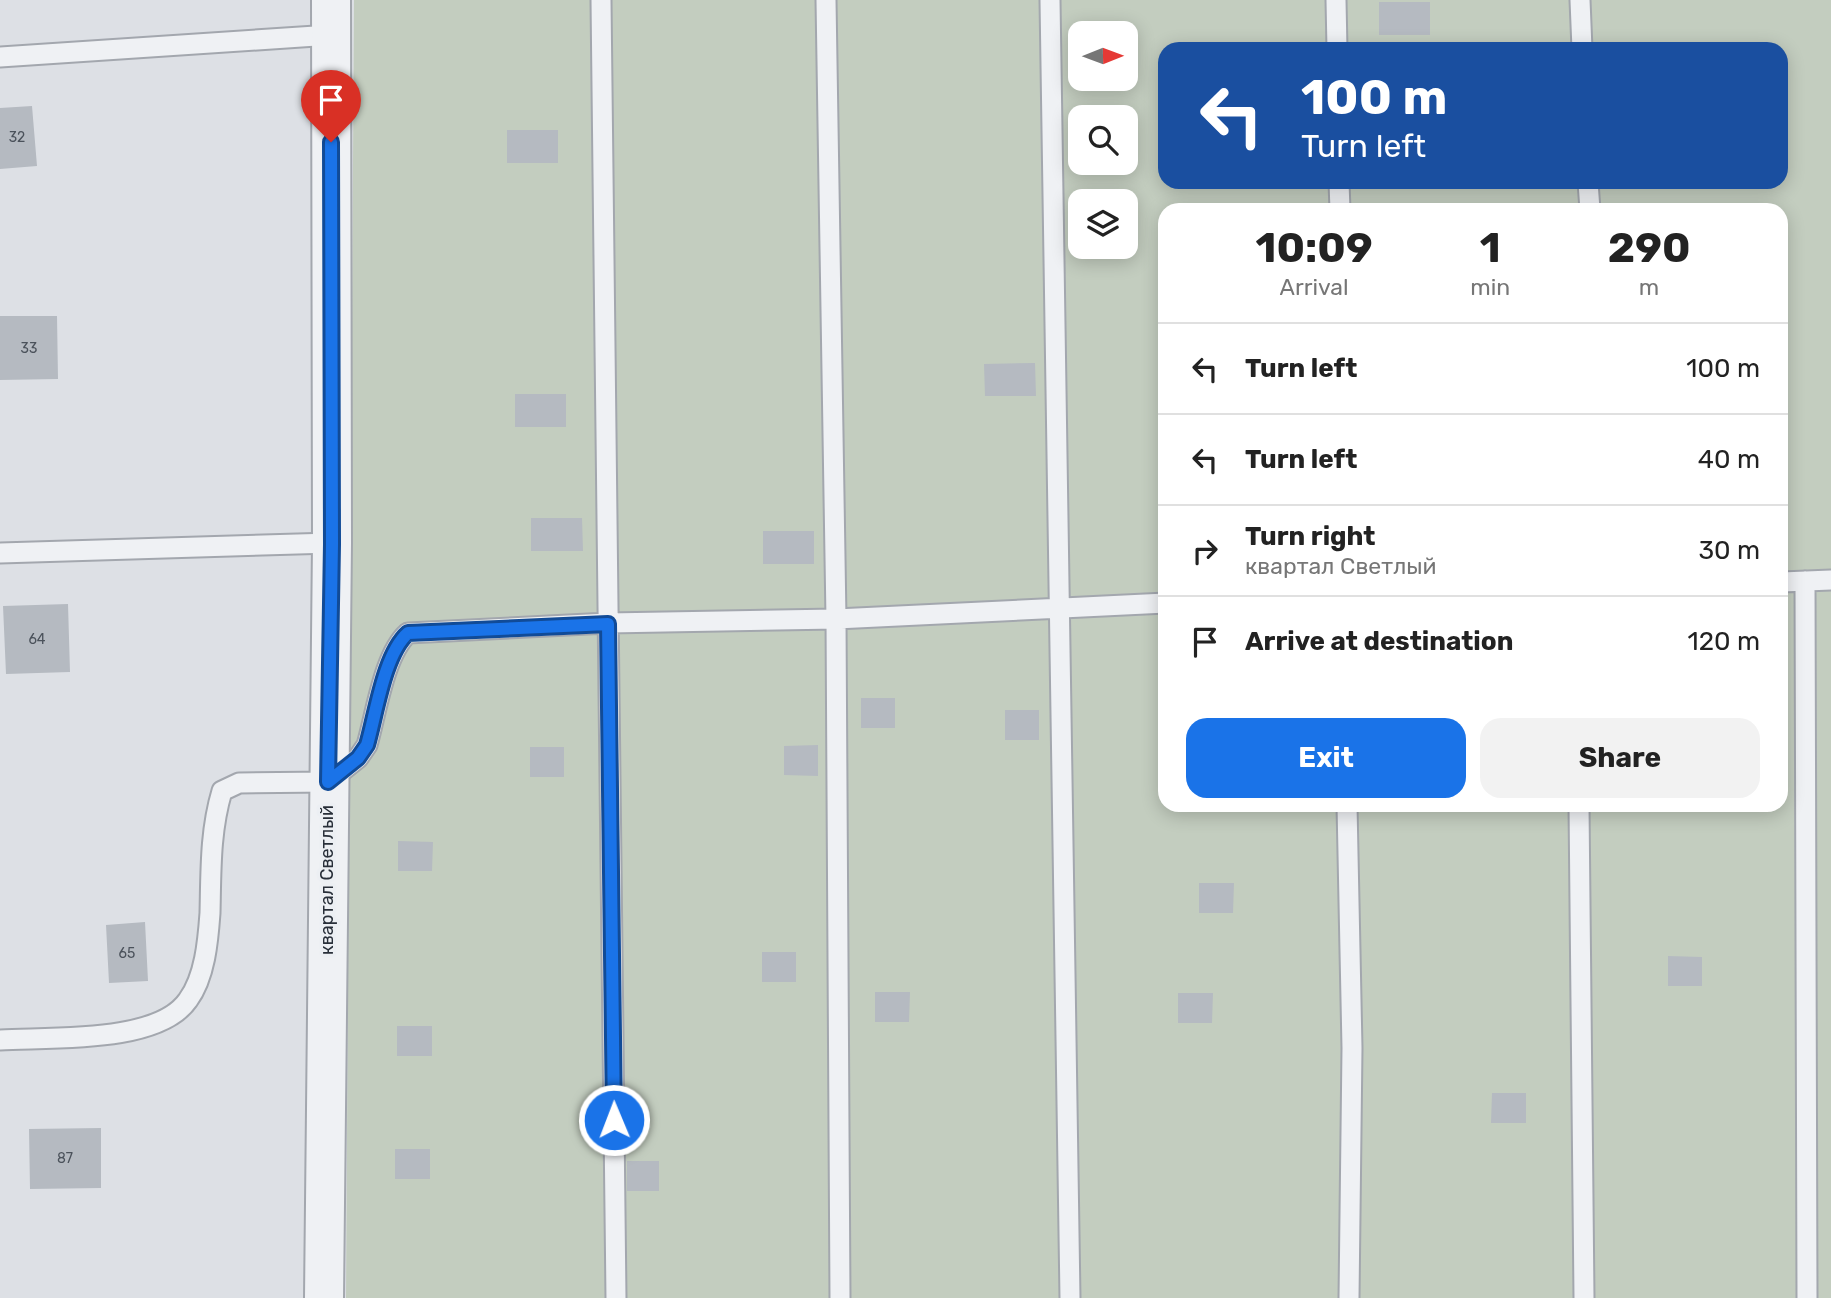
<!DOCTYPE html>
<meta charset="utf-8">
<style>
:root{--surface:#fff;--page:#f2f2f2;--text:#222;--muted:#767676;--line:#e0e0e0;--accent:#1a73e8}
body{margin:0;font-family:Rubik,sans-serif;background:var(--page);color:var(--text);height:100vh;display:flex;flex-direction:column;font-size:26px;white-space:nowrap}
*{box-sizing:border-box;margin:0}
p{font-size:23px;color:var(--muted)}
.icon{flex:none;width:38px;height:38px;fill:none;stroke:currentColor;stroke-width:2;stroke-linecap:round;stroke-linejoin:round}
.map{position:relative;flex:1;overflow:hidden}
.sheet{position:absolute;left:1158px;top:203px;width:630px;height:609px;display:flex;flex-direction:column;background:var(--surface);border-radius:21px;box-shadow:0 4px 18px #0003}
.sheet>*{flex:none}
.banner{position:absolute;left:1158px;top:42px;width:630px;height:147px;border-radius:21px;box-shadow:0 4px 18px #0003;background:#1a4fa0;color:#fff;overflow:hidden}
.needle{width:46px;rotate:89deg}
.controls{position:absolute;left:1068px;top:21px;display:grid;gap:14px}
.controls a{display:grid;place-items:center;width:70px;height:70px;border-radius:14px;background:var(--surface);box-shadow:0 4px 18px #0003;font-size:35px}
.pin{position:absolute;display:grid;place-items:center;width:60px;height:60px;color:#fff;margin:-72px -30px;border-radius:50% 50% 50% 0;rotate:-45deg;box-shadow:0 0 7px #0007}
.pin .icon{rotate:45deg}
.me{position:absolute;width:77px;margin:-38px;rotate:359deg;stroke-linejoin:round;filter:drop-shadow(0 0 5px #0008)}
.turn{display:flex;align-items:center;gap:24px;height:147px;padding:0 28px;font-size:32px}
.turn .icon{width:91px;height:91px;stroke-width:2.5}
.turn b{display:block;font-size:49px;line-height:60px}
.eta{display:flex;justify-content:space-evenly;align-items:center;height:119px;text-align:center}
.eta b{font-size:42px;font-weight:700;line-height:49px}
.button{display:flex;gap:14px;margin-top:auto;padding:14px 28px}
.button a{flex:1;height:80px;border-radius:21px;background:var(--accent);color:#fff;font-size:28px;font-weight:700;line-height:80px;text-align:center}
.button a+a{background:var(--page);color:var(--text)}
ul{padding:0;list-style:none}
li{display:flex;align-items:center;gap:21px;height:91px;padding:0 28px;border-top:2px solid var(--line)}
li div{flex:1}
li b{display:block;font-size:26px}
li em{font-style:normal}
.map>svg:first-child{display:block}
</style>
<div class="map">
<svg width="1831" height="1298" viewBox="0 0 1831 1298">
<rect width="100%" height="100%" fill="#dde0e5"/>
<!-- green -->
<path fill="#c3cdbf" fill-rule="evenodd" d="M 354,0 L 1831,0 L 1831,1298 L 346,1298 ZM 1080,33 L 1125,33 L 1125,79 L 1080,79 ZM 1166,49 L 1782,49 L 1782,182 L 1166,182 ZM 1080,117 L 1125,117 L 1125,163 L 1080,163 ZM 1080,201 L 1125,201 L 1125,247 L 1080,247 ZM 1166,210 L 1782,210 L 1782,805 L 1166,805 Z"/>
<!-- building -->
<path fill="#b5bac1" d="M 1379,2 L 1430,2 L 1430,35 L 1379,35 Z
M 32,106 L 37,166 L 0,169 L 0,108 Z
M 507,130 L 558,130 L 558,163 L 507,163 Z
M 0,316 L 57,316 L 58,379 L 0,380 Z
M 1035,363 L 1036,396 L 985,396 L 984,364 Z
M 515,394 L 566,394 L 566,427 L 515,427 Z
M 531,518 L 582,518 L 583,551 L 531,551 Z
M 763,531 L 814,531 L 814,564 L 763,564 Z
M 68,604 L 70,672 L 6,674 L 3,606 Z
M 861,698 L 895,698 L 895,728 L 861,728 Z
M 1005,710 L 1039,710 L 1039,740 L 1005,740 Z
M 818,745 L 818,776 L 784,775 L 784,746 Z
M 530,747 L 564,747 L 564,777 L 530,777 Z
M 398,841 L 433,842 L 432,871 L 398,871 Z
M 1199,883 L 1234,883 L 1233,913 L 1199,913 Z
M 145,922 L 148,981 L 109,983 L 106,925 Z
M 762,952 L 796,952 L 796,982 L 762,982 Z
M 1668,956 L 1702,957 L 1702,986 L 1668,986 Z
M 875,992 L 910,992 L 909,1022 L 875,1022 Z
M 1178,993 L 1213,993 L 1212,1023 L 1178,1023 Z
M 397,1026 L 432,1026 L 432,1056 L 397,1056 Z
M 1492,1093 L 1526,1093 L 1526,1123 L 1491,1123 Z
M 101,1128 L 101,1188 L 30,1189 L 29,1129 Z
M 395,1149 L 430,1149 L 430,1179 L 395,1179 Z
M 627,1161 L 659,1161 L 659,1191 L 627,1191 Z"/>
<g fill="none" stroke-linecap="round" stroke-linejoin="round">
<defs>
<path id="service" d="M 601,0 L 616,1298
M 826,0 L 836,619 L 840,1298
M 1050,0 L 1070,1298
M 1336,0 L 1337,49
M 1580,0 L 1582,49
M 0,57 L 331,35
M 1339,182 L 1340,210
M 1588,182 L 1590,210
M 0,553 L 332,543
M 1805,581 L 1807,1298
M 1782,582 L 1831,580
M 1347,805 L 1352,1048 L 1349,1298
M 1579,805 L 1584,1298
M 0,1040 C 49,1037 158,1044 188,1000 C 205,977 208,941 210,913 C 211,871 210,831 222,791 L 239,783 L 328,782 L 358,758 L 367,745 C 376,714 384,654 408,633 L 608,623 L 836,619 L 1166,603"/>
<path id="minor" d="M 324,1298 L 332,543 L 331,0"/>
</defs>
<!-- service casing -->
<use href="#service" stroke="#a3a7ae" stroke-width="23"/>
<!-- minor casing -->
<use href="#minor" stroke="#a3a7ae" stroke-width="42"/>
<!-- service -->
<use href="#service" stroke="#eff1f4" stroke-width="19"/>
<!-- minor -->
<use href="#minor" stroke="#eff1f4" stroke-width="38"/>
</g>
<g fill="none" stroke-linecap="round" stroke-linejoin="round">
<defs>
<path id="route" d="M 331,142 L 332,544 L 328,782 L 358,758 L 367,745 C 376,714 384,654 408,633 L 608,624 L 614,1120"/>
</defs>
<!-- route casing -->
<use href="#route" stroke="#114b97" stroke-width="18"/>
<!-- route -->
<use href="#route" stroke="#1a73e8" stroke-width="12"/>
</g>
<g text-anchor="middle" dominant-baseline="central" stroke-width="7" stroke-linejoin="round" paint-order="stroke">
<!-- number labels -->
<g font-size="14" fill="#4b525b">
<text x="17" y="137">32</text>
<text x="29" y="348">33</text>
<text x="37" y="639">64</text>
<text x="127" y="953">65</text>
<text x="65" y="1158">87</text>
</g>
<!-- street labels -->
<g font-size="18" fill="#282f39" stroke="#eceff3">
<text transform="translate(327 880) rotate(-90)">квартал Светлый</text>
</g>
</g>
</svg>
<div class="controls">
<a><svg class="needle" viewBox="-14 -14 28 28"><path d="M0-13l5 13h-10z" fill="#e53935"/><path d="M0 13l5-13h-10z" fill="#767676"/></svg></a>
<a><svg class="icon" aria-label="search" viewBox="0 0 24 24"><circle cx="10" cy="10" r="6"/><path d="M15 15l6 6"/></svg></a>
<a><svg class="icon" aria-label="layers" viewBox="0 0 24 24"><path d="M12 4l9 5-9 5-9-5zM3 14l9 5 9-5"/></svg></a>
</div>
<div class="pin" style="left:331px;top:142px;background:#d93025"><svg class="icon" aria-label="arrive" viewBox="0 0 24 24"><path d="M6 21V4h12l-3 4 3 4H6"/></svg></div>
<svg class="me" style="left:614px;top:1120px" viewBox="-20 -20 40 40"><circle r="17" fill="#1a73e8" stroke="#fff" stroke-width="3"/><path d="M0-11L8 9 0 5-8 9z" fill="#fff"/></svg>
<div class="banner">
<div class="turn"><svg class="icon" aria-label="left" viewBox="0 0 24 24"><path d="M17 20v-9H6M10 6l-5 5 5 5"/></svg><div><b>100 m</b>Turn left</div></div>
</div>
<section class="sheet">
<div class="eta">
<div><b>10:09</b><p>Arrival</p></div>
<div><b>1</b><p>min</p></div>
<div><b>290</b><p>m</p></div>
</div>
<ul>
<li><svg class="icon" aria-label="left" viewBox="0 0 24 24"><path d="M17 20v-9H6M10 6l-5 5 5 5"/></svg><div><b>Turn left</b></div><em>100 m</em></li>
<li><svg class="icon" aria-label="left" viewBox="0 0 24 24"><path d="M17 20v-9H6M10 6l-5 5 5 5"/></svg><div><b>Turn left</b></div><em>40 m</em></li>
<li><svg class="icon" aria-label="right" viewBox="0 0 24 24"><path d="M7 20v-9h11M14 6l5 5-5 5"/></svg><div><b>Turn right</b><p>квартал Светлый</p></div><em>30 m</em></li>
<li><svg class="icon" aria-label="arrive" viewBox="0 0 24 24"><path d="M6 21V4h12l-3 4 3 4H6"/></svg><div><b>Arrive at destination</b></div><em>120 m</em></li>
</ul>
<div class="button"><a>Exit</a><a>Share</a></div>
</section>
</div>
